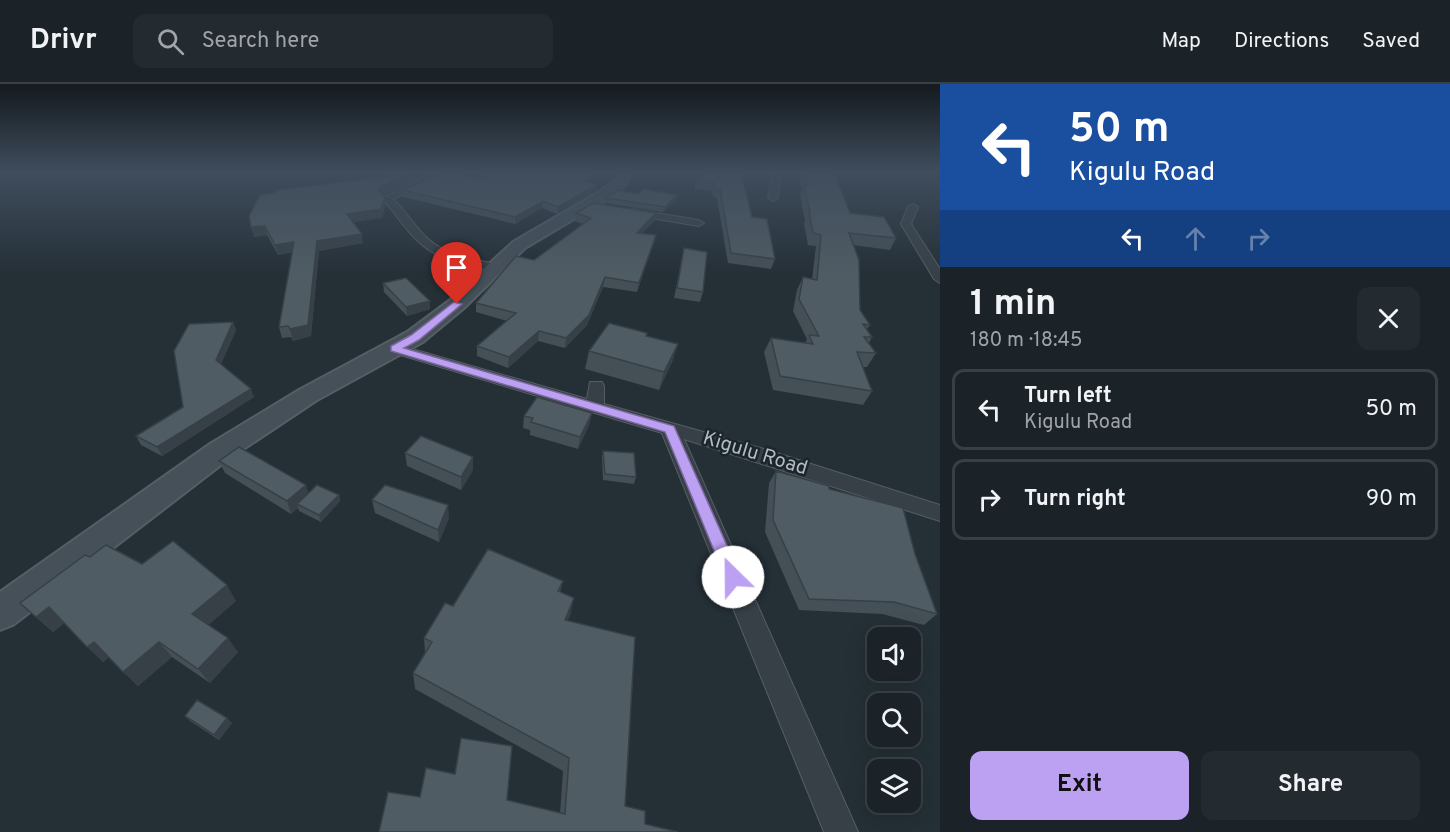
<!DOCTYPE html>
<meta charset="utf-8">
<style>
:root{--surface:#1b2328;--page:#242b30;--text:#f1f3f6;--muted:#a0a4a8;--line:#394045;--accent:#bca0f2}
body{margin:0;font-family:Overpass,sans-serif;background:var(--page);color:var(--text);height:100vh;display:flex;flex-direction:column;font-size:22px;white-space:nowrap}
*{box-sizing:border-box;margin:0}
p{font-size:20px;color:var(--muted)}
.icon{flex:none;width:33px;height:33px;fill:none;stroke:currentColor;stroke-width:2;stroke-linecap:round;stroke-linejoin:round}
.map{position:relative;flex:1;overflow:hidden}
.drawer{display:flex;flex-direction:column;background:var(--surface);width:510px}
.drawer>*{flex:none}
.hud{background:#1a4fa0;color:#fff;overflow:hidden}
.fabs{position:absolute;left:867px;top:543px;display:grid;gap:12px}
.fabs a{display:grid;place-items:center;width:54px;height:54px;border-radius:12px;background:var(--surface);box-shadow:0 6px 24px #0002,0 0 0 2px var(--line);font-size:30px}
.pin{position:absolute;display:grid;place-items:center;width:51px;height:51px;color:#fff;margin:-62px -26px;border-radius:50% 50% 50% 0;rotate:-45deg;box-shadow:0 0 6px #0007}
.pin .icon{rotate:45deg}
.me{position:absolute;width:66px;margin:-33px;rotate:337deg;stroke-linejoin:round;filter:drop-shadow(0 0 4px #0008)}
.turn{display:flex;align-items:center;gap:21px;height:126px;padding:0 30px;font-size:27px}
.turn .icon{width:78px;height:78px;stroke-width:2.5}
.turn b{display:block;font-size:42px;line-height:51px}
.lanes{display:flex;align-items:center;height:57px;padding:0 30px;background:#0003;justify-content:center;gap:30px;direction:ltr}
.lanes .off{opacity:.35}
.round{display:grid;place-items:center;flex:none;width:63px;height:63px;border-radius:12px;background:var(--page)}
.summary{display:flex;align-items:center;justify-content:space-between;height:102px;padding:0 30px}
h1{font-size:36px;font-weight:700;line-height:45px}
.button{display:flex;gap:12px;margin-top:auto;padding:12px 30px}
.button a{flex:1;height:69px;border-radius:12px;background:var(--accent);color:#111;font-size:24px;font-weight:700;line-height:69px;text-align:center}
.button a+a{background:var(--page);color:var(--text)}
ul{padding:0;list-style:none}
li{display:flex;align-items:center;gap:18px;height:81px;margin:0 12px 9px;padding:0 18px;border:3px solid var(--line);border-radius:12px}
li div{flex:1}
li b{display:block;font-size:22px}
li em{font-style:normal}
header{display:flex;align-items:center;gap:36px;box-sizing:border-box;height:84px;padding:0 30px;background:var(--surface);border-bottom:2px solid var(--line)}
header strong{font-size:28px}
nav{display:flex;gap:33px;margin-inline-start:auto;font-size:21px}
.search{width:420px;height:54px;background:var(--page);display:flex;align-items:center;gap:15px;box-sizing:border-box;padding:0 21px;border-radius:12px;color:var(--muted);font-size:22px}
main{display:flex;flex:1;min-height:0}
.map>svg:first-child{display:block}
</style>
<header>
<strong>Drivr</strong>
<div class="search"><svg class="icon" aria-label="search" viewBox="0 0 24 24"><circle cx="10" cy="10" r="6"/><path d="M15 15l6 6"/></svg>Search here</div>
<nav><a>Map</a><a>Directions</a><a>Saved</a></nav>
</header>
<main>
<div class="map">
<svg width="940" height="748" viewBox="0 0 940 748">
<rect width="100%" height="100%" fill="#242f36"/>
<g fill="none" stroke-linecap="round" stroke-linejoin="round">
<defs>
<path id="street" d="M 438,88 L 454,88 L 470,93 L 466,96 L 446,91 L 393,115 C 406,127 415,143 428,155 C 447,172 475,175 499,181 L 499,187 L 495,188 C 473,182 448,179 429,166 C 410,154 397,131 382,114 Z
M 769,88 L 777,88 L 780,93 L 778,114 L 773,117 L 768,114 L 772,93 Z
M 913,120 L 918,123 L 911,140 L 940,185 L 940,199 L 934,195 L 901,140 L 908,123 Z
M 631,125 L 699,136 L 704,139 L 699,142 L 627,130 L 626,128 Z
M 395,260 L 587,315 L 590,298 L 602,298 L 604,302 L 604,320 L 764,365 L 940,421 L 940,437 L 684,355 L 858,748 L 824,748 L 662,349 L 390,268 L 387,265 Z"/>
<path id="secondary" d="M 619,88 L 631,88 L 625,101 L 609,114 L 525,164 L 464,224 L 423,258 L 317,316 L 230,374 L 13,541 L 0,546 L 0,508 L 210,360 L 299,306 L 407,248 L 450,216 L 513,158 L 599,108 L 615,96 Z"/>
</defs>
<!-- street casing -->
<use href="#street" stroke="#555e64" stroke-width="2"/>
<!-- secondary casing -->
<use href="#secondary" stroke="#555e64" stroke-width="4"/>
<!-- street -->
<use href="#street" fill="#374046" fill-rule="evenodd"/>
<!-- secondary -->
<use href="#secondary" fill="#455059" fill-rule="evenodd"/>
</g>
<!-- wall -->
<path fill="#444f56" d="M 370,88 L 434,88 L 383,111 L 385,113 L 385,122 L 382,134 L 353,138 L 363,159 L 319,167 L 311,252 L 293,257 L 291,253 L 282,254 L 279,243 L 292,168 L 278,171 L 267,151 L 254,153 L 251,143 L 390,92 Z
M 463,88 L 603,88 L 588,98 L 597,107 L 557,130 L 542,124 L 515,140 L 404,113 L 403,106 L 483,94 L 485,93 Z
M 702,88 L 752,133 L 775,175 L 771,185 L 728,179 L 717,114 L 713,113 L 712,107 L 694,105 L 696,96 Z
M 799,88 L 834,88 L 850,129 L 896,154 L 890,166 L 853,161 L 860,226 L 870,241 L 867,245 L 872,253 L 869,259 L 876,269 L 867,283 L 862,283 L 872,307 L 863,321 L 773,306 L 764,268 L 771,254 L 805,259 L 807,255 L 793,227 L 797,206 L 803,193 L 812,195 L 816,162 L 808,161 L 804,140 L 805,137 L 800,111 L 802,104 L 798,90 Z
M 638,110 L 677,111 L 676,116 L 663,128 L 605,119 L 606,114 Z
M 576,129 L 656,129 L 654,137 L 642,149 L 656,151 L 637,208 L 603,203 L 587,241 L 565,264 L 538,257 L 508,284 L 477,272 L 477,262 L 507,237 L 476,228 L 476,219 L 583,140 L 575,137 Z
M 684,164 L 703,208 L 700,218 L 674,214 Z
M 383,199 L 430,225 L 407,232 L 384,208 Z
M 233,238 L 236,246 L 221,280 L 254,313 L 162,372 L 141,361 L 136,352 L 183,323 Z
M 647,249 L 647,252 L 678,260 L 672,278 L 659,306 L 585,285 L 589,267 Z
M 592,329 L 589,341 L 578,365 L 530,351 L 530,346 L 523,344 L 524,332 Z
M 603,367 L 636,393 L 634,400 L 603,396 L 602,373 Z
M 405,369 L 473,373 L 473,386 L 461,406 L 407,382 Z
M 219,377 L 308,409 L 339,411 L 340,417 L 321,438 L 299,427 L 298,424 L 291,430 L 225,389 Z
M 776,387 L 829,405 L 915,470 L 937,530 L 924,541 L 882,530 L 799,526 L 765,448 L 769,399 Z
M 372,416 L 449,434 L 439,458 L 375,429 Z
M 90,473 L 142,480 L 236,517 L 208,541 L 238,568 L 210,599 L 172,573 L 138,602 L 109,573 L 103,578 L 64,539 L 53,548 L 20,519 Z
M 563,497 L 560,508 L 574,514 L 567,537 L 625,722 L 645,740 L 420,713 L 560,729 L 563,687 L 415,605 L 413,589 L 425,568 L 424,554 L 453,522 Z
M 185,632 L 232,639 L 219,656 L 190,637 Z"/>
<!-- shaded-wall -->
<path fill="#374046" d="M 419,88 L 434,88 L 413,97 L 413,91 Z
M 595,88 L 603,88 L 581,104 L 582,97 Z
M 412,89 L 412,97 L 381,112 L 379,107 L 380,103 Z
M 598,100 L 597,107 L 557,130 L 558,123 Z
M 677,111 L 676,116 L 663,128 L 665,123 Z
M 385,113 L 385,122 L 382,134 L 348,139 L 347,130 Z
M 543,117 L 542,124 L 515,140 L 515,133 Z
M 656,129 L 654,137 L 635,157 L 637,149 Z
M 265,142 L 267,151 L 254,153 L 251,143 Z
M 362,150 L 363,159 L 319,167 L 311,252 L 293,257 L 290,245 L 317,157 Z
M 656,151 L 654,159 L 637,208 L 639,199 Z
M 294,158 L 297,168 L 278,171 L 275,161 Z
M 605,193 L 603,203 L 587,241 L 565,264 L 566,254 Z
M 430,217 L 430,225 L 407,232 L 406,223 Z
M 233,238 L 236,246 L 219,284 L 216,276 Z
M 539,247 L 538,257 L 508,284 L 509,273 Z
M 678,260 L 672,278 L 659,306 L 664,288 Z
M 251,305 L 254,313 L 162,372 L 157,363 Z
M 592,329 L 589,341 L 578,365 L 580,353 Z
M 473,373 L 473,386 L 461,406 L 461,393 Z
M 306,401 L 310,414 L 297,420 L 298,424 L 291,430 L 287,417 Z
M 339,411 L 340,417 L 321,438 L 319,431 Z
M 448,421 L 449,434 L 439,458 L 438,446 Z
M 227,501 L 236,517 L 203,546 L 192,530 Z
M 574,514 L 570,532 L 560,553 L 565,536 Z
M 49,523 L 66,538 L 53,548 L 36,533 Z
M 228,554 L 238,568 L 210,599 L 198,585 Z
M 94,558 L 109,573 L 103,578 L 87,563 Z
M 159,558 L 172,573 L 138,602 L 123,588 Z
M 227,634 L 232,639 L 219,656 L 214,651 Z"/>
<!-- building -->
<path fill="#4f5c64" stroke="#374046" stroke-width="1.5" d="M 399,88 L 419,88 L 413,91 L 412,89 L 409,90 Z
M 445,88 L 449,88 L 483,94 L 489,91 L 488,88 L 595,88 L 582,97 L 598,100 L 558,123 L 543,117 L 515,133 L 403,106 Z
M 702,88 L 741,88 L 752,133 L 767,135 L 775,175 L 731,169 L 720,105 L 716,105 L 714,99 L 696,96 Z
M 804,88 L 834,88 L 850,129 L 884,133 L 896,154 L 849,149 L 859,176 L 860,226 L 870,241 L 863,240 L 872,253 L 864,253 L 876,269 L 857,268 L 872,307 L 780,292 L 771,254 L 813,260 L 809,251 L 819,252 L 799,215 L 803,193 L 817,196 L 821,151 L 813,149 L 809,129 L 810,129 L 804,101 L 809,101 Z
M 412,89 L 380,103 L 379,107 L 385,113 L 381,125 L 347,130 L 362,150 L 317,157 L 308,241 L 290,245 L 288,242 L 279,243 L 294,158 L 275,161 L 265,142 L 251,143 L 249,132 L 260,111 L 274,109 L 276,106 Z
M 644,105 L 677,111 L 665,123 L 606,114 L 618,106 L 638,110 Z
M 593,119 L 656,129 L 637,149 L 656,151 L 639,199 L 605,193 L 589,231 L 566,254 L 539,247 L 509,273 L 477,262 L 516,229 L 476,219 L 516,172 L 534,176 L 591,134 L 576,129 Z
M 684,164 L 707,168 L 703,208 L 677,204 Z
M 406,194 L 430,217 L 406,223 L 383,199 Z
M 233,238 L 216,276 L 251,305 L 157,363 L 136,352 L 183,323 L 174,267 L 189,240 Z
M 609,239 L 647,249 L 646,252 L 678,260 L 664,288 L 589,267 Z
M 537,313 L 592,329 L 580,353 L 531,338 L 533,334 L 524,332 Z
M 421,352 L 473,373 L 461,393 L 405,369 Z
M 239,363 L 306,401 L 287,417 L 219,377 Z
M 603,367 L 634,369 L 636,393 L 605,390 Z
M 776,387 L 829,402 L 829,405 L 903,424 L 915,470 L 937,530 L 894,518 L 809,515 L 773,436 Z
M 317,401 L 339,411 L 319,431 L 297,420 Z
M 385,401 L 448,421 L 438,446 L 372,416 Z
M 173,457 L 227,501 L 192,530 L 228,554 L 198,585 L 159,558 L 123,588 L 94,558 L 87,563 L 49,523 L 36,533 L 20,519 L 85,471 L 90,473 L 106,461 L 142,480 Z
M 488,465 L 563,497 L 558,507 L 574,514 L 565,536 L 635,553 L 625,722 L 645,727 L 645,740 L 678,748 L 379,748 L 388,708 L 420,713 L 426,684 L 455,690 L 461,654 L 512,662 L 507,716 L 565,730 L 569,674 L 413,589 L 432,558 L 424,554 L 445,519 L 453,522 Z
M 197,616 L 227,634 L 214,651 L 185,632 Z"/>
<!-- sky -->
<linearGradient id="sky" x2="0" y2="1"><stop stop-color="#141a1e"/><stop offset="0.46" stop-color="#3f4d5d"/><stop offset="1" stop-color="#3f4d5d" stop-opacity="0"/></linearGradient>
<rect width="940" height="192" fill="url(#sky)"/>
<!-- route -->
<path fill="#bca0f2" stroke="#7a689d" stroke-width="1.5" d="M 454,218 L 462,220 L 419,256 L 404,264 L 674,342 L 741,493 L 739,498 L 733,501 L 727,498 L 665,348 L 391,267 L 391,262 L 411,251 Z"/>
<g text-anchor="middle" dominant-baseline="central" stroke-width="5" stroke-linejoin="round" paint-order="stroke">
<!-- street labels -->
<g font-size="20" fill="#b2bbc3" stroke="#1c252b">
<text transform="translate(755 370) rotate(17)">Kigulu Road</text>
</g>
</g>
</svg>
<div class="fabs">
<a><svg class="icon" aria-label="sound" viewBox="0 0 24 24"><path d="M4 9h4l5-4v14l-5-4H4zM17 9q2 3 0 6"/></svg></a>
<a><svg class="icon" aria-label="search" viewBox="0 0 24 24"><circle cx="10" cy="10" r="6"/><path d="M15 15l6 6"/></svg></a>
<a><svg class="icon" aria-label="layers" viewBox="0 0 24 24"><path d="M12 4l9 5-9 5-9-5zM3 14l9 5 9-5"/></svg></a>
</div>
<div class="pin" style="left:457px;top:220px;background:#d93025"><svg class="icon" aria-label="arrive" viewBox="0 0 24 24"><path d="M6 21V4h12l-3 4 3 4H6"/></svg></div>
<svg class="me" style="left:733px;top:493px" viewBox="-20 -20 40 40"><circle r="19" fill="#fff"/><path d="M0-13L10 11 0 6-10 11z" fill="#bca0f2"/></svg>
</div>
<section class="drawer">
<div class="hud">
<div class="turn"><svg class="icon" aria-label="left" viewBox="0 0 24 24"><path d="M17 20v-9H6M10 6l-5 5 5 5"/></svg><div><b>50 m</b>Kigulu Road</div></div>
<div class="lanes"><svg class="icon" aria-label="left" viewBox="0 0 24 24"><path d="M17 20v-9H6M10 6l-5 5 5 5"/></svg><svg class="icon off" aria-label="ahead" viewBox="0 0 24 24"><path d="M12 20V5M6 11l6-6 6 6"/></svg><svg class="icon off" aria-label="right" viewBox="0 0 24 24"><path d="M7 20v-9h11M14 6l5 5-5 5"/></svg></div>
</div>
<div class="summary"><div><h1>1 min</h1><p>180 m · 18:45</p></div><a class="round"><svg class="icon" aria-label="close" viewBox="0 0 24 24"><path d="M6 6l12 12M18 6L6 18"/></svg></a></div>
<ul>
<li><svg class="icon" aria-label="left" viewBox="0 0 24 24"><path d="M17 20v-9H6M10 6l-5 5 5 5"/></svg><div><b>Turn left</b><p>Kigulu Road</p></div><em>50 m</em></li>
<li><svg class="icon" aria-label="right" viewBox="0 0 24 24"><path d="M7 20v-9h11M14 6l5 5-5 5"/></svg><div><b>Turn right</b></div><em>90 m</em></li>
</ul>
<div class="button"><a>Exit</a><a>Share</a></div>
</section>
</main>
